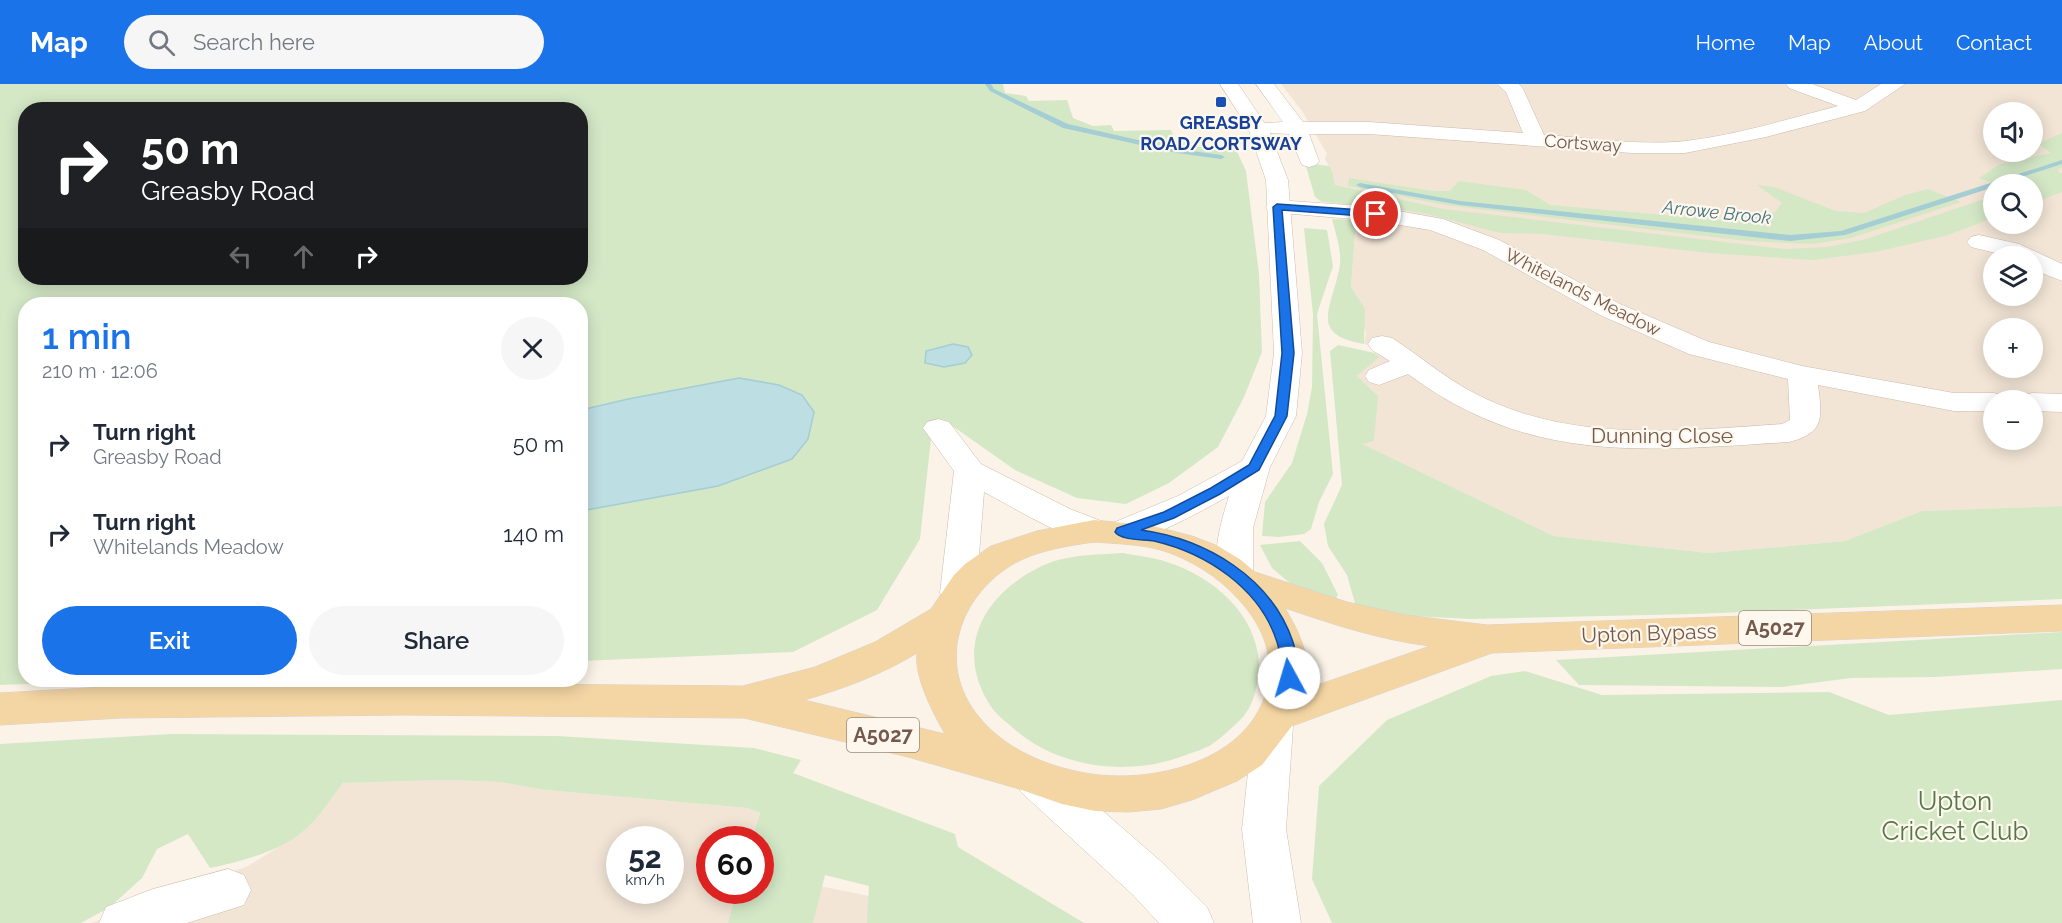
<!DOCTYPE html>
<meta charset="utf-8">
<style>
:root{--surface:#fff;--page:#f6f6f7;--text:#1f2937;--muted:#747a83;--accent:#1a73e8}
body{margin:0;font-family:Raleway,sans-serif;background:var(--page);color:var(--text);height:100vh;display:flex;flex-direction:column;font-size:22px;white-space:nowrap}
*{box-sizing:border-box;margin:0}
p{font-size:20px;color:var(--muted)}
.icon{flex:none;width:33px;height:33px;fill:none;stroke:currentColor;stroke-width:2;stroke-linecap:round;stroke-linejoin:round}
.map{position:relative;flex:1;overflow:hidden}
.panel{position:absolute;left:18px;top:213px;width:570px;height:390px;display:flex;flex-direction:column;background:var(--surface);border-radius:24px;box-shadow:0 3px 15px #0003}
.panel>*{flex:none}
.hud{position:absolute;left:18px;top:18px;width:570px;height:183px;border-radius:24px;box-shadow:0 3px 15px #0003;background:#202124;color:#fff;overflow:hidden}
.buttons{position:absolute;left:1983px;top:18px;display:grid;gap:12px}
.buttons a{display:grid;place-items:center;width:60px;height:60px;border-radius:50%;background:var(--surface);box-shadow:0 3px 15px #0003;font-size:30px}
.speed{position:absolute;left:606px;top:742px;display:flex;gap:12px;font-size:30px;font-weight:700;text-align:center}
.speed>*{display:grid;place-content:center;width:78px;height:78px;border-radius:50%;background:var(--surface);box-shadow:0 3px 15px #0003;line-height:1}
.speed small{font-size:15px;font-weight:400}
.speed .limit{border:9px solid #d22;background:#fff;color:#111}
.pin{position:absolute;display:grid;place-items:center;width:51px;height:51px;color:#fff;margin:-26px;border:3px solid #fff;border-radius:50%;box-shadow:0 2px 6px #0007}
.me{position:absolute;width:66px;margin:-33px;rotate:354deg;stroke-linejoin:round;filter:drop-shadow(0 0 4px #0008)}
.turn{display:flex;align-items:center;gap:21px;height:126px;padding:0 24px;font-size:27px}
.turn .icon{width:78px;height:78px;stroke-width:2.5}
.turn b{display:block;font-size:42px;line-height:51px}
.lanes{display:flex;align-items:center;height:57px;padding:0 24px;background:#0003;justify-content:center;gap:30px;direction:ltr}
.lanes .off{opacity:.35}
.round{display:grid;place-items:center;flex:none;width:63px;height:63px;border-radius:32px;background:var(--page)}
.summary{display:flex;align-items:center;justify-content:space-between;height:102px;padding:0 24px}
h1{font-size:36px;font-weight:600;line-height:45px;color:var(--accent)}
.action{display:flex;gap:12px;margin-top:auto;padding:12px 24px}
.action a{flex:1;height:69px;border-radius:36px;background:var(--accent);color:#fff;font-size:24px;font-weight:600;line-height:69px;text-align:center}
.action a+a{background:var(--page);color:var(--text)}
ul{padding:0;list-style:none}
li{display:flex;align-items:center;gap:18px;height:90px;padding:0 24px}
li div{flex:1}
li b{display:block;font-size:22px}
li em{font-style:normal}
header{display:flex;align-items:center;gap:36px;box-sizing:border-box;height:84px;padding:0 30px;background:var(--accent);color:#fff}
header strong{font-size:28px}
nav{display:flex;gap:33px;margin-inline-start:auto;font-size:21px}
.search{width:420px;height:54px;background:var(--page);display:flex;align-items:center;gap:15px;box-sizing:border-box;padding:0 21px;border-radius:33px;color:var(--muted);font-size:22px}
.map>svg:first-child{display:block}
</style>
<header>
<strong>Map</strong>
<div class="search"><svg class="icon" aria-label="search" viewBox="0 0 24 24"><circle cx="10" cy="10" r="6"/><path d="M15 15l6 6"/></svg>Search here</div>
<nav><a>Home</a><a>Map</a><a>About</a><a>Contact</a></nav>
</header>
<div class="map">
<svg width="2062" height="839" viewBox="0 0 2062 839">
<rect width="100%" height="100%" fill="#fbf3e7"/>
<!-- residential -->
<path fill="#f2e5d6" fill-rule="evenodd" d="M 1281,0 L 2062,0 L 2062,422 L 1922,427 L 1845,457 L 1709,469 L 1554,452 L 1361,360 L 1357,292 L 1378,273 L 1373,262 L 1364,260 L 1366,249 L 1351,203 L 1356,136 L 1338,121 L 1333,90 L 1325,75 L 1327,70 L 1302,27 ZM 1994,28 L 2032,28 L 2032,68 L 1994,68 ZM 1994,100 L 2032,100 L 2032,140 L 1994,140 ZM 1994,172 L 2032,172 L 2032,212 L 1994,212 ZM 1994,244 L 2032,244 L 2032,284 L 1994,284 ZM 1994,316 L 2032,316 L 2032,356 L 1994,356 Z
M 448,696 L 499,698 L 546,706 L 747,724 L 760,729 L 752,756 L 710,756 L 710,807 L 760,807 L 761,790 L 918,822 L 917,839 L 91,839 L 248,782 L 301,749 L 343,699 ZM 620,756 L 670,756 L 670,807 L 620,807 Z"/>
<!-- green -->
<path fill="#d4e8c6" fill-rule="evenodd" d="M 0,0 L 1003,0 L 1005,9 L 1026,12 L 1029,17 L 1067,16 L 1073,34 L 1093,42 L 1111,41 L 1114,47 L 1171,46 L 1177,59 L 1193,58 L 1195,63 L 1234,61 L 1246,87 L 1259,190 L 1262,268 L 1244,313 L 1218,363 L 1169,399 L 1126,420 L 1077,414 L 1015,386 L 951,341 L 932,345 L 920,455 L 877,526 L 793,568 L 581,577 L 580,220 L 26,220 L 26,596 L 134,596 L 0,601 ZM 26,26 L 580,26 L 580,194 L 26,194 Z
M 2062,49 L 2062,84 L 2058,85 L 2059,89 L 2062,89 L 2062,108 L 2033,119 L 2032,100 L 1994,100 L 1979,94 L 2000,80 L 2051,69 L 2038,60 Z
M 1305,79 L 1329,82 L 1333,90 L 1335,101 L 1444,125 L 1785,165 L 1827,163 L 1866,155 L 1993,112 L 1993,134 L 1945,152 L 1875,168 L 1813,176 L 1709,169 L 1543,150 L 1500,149 L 1427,130 L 1387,123 L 1322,118 L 1315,113 Z
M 1349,94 L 1433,107 L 1450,107 L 1459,97 L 1526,106 L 1550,121 L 1744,138 L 1758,130 L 1775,128 L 1782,119 L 1757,101 L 1774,103 L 1836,127 L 1864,129 L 1905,111 L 1928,105 L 1961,118 L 1851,154 L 1814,160 L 1747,157 L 1445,121 L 1348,102 Z
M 1332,135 L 1356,136 L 1351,203 L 1365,225 L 1364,260 C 1309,251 1331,225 1339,186 C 1343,170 1336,151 1332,135 Z
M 1304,144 L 1327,146 L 1333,182 L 1317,230 L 1333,390 L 1319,418 L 1311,445 L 1304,450 L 1279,453 L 1262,452 L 1265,418 L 1292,379 L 1307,330 L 1312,303 L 1313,230 Z
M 1338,261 L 1375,269 L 1379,273 L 1357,292 L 1378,312 L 1374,357 L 1362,360 L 1554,452 L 1709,469 L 1845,457 L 1922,427 L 2062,422 L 2062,515 L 1694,530 L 1471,535 L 1411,532 L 1356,523 L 1347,491 L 1328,462 L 1324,440 L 1342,401 L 1330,267 Z
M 1300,457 L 1322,479 L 1338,511 L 1333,519 L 1291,500 L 1272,484 L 1260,461 Z
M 1123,469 C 1137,472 1153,473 1167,478 C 1213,493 1256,529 1259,579 C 1259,596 1255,620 1242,634 C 1233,643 1222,653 1211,661 C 1204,665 1194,668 1186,671 C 1130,693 1057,685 1012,643 C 1005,637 997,631 992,624 C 953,567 982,512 1038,484 C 1064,470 1094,471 1123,469 Z
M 2062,548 L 2062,585 L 1935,593 L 1851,594 L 1782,603 L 1579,601 L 1556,576 Z
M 1525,587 L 1602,611 L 1829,608 L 1889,631 L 2062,616 L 2062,839 L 1332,839 L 1312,795 L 1319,702 L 1387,636 L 1491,592 Z
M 171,650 L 557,652 L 754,664 L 801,676 L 793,689 L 955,750 L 958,763 L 1084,839 L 867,839 L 869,802 L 825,791 L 813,839 L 728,839 L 737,807 L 760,807 L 760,756 L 752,756 L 760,729 L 747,724 L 546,706 L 499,698 L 448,696 L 343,699 C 330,715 318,736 301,749 C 276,769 241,777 210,784 L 188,750 L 157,765 L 142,794 L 110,823 L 81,839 L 0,839 L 0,660 Z"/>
<!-- water -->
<path fill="#bddee3" stroke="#a4cdd4" stroke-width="1.5" d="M 953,260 L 968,263 L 972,271 L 965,279 L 944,283 L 925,279 L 926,267 Z
M 739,294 L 779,301 L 802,311 L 814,328 L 808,355 L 792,375 L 718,402 L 581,427 L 581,326 L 628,315 Z"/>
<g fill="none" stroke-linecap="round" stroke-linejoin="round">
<!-- stream -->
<path fill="#a4cdd4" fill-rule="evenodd" d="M 985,0 L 991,0 L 994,5 L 1068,40 L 1177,65 L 1221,71 L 1225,73 L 1221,75 L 1177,69 L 1063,44 L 990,7 Z
M 2062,76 L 2062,80 L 2000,100 L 1994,100 L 1994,103 L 1845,151 L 1790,157 L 1460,121 L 1360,103 L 1356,101 L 1360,99 L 1460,117 L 1790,151 L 1841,147 Z"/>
<defs>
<path id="minor" d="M 1256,0 L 1274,0 L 1303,38 L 1369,38 L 1523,49 L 1506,8 L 1497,0 L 1519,0 L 1523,5 L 1544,51 C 1590,54 1640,62 1686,57 C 1737,51 1788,35 1838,22 L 1789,4 L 1786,0 L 1812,0 L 1856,16 L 1881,0 L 1905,0 L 1865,27 L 1766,53 L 1685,69 L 1632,69 L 1369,50 L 1309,50 L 1319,77 L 1316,81 L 1309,83 L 1302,81 L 1289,50 L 1251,48 L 1248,44 L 1251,40 L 1283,38 Z
M 1277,116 L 1376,123 L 1443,135 L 1499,156 L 1620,220 L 1709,258 L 1802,282 L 1954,309 L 1994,309 L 2004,312 L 2008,316 L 1994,316 L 1994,327 L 1954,327 L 1818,301 C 1822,334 1825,349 1789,358 C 1646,367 1530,381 1408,290 L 1379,301 L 1369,298 L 1365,292 L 1369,286 L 1390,277 L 1372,266 L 1368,260 L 1372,254 L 1382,252 L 1392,254 C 1420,272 1446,295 1476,310 C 1571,359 1679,347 1782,340 L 1790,336 L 1788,295 L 1689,270 L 1602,232 L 1483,166 L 1430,146 L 1376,137 L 1269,128 L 1266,123 L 1269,118 Z
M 1979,151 L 2019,160 L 2062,180 L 2062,197 L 2032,185 L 2032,172 L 2008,172 L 1971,163 L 1967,158 L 1971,153 Z
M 2032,309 L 2062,310 L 2062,328 L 2032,327 L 2032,316 L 2018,316 L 2022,312 Z
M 938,335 L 949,338 L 981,380 L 1070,425 L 1106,439 L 1111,447 L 1106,455 C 1102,456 1097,458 1092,458 C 1064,455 1011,422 984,408 L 976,509 L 971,518 L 958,522 L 945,518 L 940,509 L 954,387 L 923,344 L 927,338 Z
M 228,785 L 244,791 L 251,806 L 244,821 L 187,839 L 99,839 L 106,823 L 153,805 Z"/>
<path id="secondary" d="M 1220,0 L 1238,0 L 1268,44 L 1288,96 L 1302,269 L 1296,332 L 1270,383 L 1253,444 L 1253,489 L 1248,498 L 1235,501 L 1222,498 C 1209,475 1222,435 1229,412 C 1205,425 1150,456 1124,459 C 1119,459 1114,457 1110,456 L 1105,448 L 1110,440 L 1178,412 L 1242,377 L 1266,332 L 1274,269 L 1266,96 L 1248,44 Z
M 1273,626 L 1287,631 L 1293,642 L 1286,745 L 1301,839 L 1253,839 L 1242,745 L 1253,642 L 1259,631 Z
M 1036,677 L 1051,682 L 1165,781 L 1207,823 L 1214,839 L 1159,839 L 1133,811 L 1021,708 L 1015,695 L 1021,682 Z"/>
<path id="primary" d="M 1094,436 L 1153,442 L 1192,452 L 1218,462 L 1241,476 L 1255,488 L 1347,518 L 1405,531 L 1487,541 L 2062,521 L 2062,547 L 1492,569 L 1292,642 L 1262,681 L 1237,697 L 1192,716 L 1161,725 L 1128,728 L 1095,727 L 1062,720 L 1016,704 L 908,673 L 744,634 L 404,631 L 121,634 L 0,641 L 0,609 L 121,602 L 404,599 L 743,602 L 815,583 L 875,558 L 931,525 L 954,491 L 965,480 L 991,462 L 1037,447 ZM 1094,458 C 1119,460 1146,460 1170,469 C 1201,481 1226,499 1246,524 C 1264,547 1273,572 1268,600 C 1253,678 1151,701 1085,689 C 1046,682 1005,665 979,633 C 935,580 959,511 1015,479 C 1039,466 1067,462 1094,458 ZM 1285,524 C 1332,540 1380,556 1430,562 L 1306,605 C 1311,573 1301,551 1285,524 ZM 917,569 C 914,593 933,629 945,650 L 804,616 C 843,605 883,590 917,569 Z"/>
</defs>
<!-- minor casing -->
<use href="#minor" stroke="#ccbbae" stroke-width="1"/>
<!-- secondary casing -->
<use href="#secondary" stroke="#d0bdae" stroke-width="1"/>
<!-- primary casing -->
<use href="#primary" stroke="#d8d1cd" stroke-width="1"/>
<!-- minor -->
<use href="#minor" fill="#fff" fill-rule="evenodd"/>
<!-- secondary -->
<use href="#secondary" fill="#fff" fill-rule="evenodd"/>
<!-- primary -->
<use href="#primary" fill="#f4d6a4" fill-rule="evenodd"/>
</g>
<!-- route -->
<path fill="#1a73e8" stroke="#114b97" stroke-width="1.5" d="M 1277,120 L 1376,127 L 1381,130 L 1376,133 L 1282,126 L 1294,269 L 1287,332 L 1259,386 L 1220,410 L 1174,434 L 1141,446 C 1206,455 1271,493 1293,558 C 1297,569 1296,583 1297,594 L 1295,599 L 1289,601 L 1284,599 L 1281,594 C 1280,583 1281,569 1277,558 C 1260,504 1206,469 1154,457 C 1143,455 1122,457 1115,448 L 1117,444 L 1164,428 L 1211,404 L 1249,381 L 1275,332 L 1282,269 L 1273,123 Z"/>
<!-- markers -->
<rect fill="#1a4fb4" stroke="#fef7ed" stroke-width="2" x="1215" y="12" width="12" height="12" rx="3"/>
<g text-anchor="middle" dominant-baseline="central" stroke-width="4.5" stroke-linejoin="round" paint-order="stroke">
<!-- far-transit labels -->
<g font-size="18" font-weight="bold" fill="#164399" stroke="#fef7ed">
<text x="1221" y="38">GREASBY<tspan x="1221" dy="21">ROAD/CORTSWAY</tspan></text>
</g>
<!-- far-street labels -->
<g font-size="18" fill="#735a4d" stroke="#fef7ed">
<text transform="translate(1583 59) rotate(4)">Cortsway</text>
<text transform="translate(1583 208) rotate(27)">Whitelands Meadow</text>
</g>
<!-- far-water labels -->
<g font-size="18" font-style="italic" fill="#45747e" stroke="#fef7ed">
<text transform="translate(1717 128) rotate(6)">Arrowe Brook</text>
</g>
<!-- shield labels -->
<g fill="#fef7ed" stroke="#9d897d" stroke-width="1.5">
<rect x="1739" y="527" width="72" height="34" rx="4.5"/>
<rect x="847" y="634" width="72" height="34" rx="4.5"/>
</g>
<g font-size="20" font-weight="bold" fill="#735a4d">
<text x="1775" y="544">A5027</text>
<text x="883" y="651">A5027</text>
</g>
<!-- street labels -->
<g font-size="21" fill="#735a4d" stroke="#fef7ed">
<text x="1662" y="351">Dunning Close</text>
<text transform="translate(1649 549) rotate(-2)">Upton Bypass</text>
</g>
<!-- near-park labels -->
<g font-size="26" fill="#547846" stroke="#fef7ed">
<text x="1955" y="717">Upton<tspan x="1955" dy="30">Cricket Club</tspan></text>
</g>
</g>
</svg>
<div class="buttons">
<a><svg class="icon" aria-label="sound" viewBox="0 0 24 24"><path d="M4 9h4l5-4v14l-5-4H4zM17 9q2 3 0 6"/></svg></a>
<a><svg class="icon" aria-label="search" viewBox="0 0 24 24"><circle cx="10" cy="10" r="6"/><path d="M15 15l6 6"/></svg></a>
<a><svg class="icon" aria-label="layers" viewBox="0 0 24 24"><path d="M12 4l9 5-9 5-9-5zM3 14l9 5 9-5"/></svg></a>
<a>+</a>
<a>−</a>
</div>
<div class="speed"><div>52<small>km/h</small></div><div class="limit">60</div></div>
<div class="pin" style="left:1376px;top:130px;background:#d93025"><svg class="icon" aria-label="arrive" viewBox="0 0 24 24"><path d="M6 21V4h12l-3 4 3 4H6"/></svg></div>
<svg class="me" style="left:1289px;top:594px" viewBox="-20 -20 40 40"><circle r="19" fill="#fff"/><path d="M0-13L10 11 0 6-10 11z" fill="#1a73e8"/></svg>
<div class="hud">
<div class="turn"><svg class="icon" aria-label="right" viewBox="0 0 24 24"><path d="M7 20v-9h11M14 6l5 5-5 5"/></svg><div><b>50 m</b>Greasby Road</div></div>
<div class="lanes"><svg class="icon off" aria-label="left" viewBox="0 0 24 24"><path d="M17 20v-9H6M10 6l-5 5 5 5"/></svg><svg class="icon off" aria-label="ahead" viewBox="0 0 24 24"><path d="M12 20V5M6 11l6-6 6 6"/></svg><svg class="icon" aria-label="right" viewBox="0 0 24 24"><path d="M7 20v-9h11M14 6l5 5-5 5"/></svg></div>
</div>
<section class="panel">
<div class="summary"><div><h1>1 min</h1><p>210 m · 12:06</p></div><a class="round"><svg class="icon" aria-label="close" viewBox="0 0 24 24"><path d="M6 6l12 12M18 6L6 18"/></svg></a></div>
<ul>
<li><svg class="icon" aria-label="right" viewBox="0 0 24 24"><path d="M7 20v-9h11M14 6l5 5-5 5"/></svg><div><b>Turn right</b><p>Greasby Road</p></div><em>50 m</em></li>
<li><svg class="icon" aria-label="right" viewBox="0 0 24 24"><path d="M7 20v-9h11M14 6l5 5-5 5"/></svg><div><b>Turn right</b><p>Whitelands Meadow</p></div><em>140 m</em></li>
</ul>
<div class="action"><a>Exit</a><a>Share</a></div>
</section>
</div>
